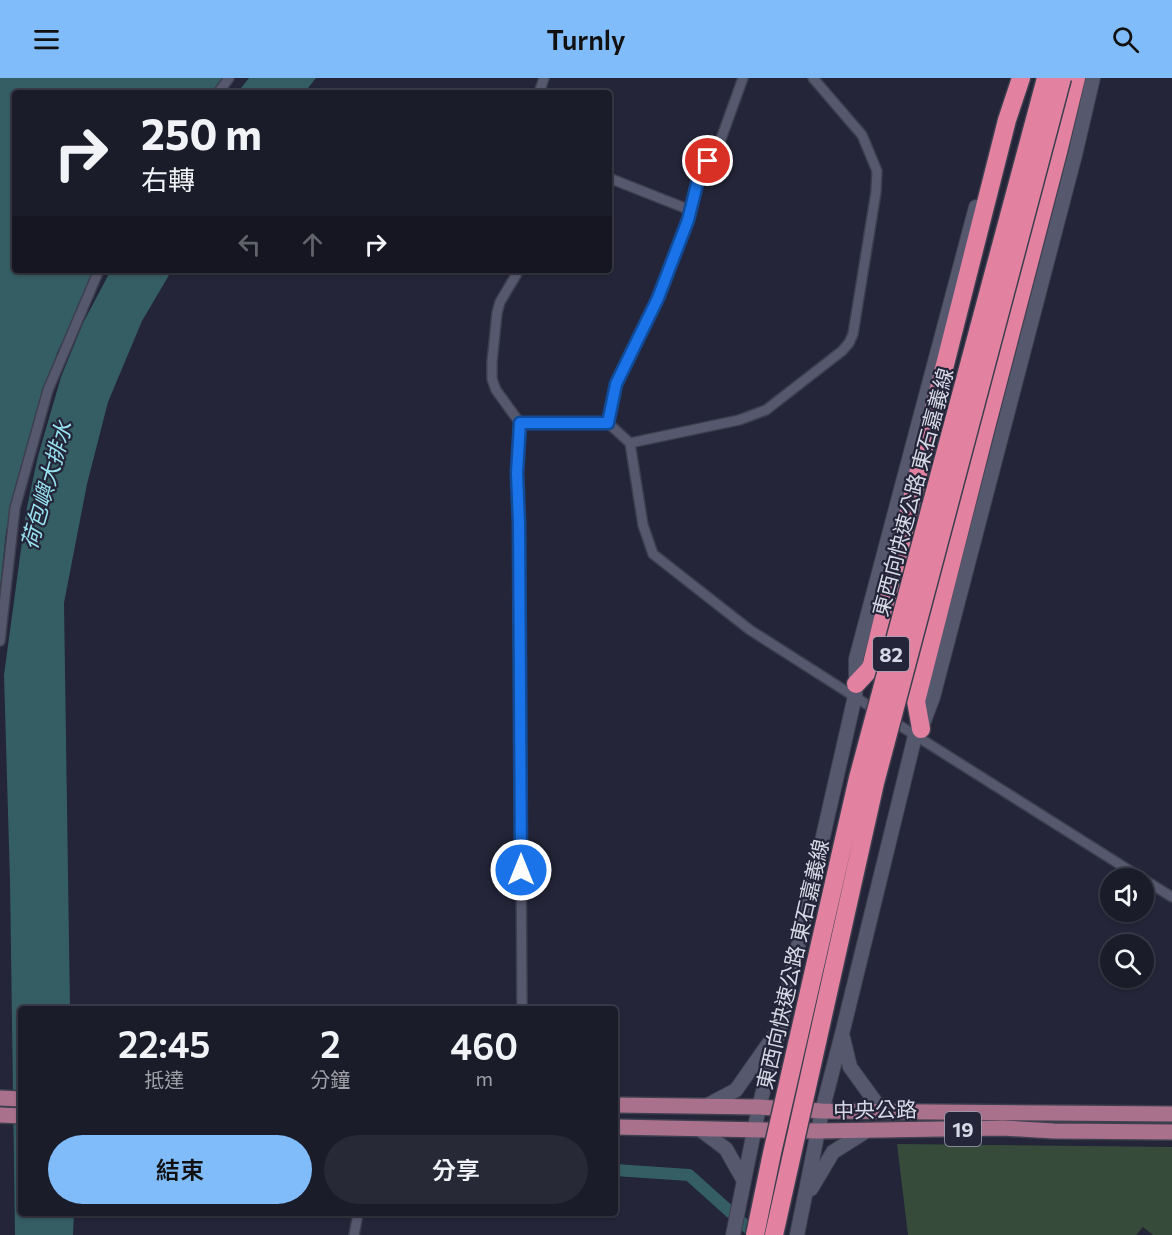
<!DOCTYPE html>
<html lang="zh-TW">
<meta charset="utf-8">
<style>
:root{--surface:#1b1c2a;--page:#282936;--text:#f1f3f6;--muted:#a0a1a8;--line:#393a47;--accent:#81bcfa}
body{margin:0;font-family:Commissioner,"Noto Sans TC",sans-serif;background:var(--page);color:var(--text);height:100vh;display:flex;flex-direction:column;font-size:22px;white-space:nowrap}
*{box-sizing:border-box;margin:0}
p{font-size:20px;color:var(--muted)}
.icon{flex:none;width:33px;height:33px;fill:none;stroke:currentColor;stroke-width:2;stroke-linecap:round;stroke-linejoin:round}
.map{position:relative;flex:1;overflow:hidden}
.side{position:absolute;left:18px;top:928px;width:600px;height:210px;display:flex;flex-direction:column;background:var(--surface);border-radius:6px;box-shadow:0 2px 4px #0004,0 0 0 2px var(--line)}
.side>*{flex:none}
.hud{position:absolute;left:12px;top:12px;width:600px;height:183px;border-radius:6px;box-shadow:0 2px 4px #0004,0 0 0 2px var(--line);background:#1b1c2a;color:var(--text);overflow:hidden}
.buttons{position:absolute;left:1100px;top:790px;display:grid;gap:12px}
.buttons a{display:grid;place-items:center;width:54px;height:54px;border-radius:50%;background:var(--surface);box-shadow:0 2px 4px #0004,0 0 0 2px var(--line);font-size:30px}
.pin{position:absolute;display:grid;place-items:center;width:51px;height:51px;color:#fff;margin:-26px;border:3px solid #fff;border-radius:50%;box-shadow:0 2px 6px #0007}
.me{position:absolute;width:66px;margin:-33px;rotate:0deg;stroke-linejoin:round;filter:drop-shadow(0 0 4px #0008)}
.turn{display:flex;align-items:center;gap:21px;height:126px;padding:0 30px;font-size:27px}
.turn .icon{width:78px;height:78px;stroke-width:2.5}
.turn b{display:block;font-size:42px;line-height:51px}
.lanes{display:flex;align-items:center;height:57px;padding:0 30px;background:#0003;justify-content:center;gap:30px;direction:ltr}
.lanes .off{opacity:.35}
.eta{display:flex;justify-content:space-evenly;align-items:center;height:102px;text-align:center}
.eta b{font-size:36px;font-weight:600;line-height:42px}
.primary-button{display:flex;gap:12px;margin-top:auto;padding:12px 30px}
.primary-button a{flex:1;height:69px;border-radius:36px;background:var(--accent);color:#111;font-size:24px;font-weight:600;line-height:69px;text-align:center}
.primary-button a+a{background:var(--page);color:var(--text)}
header{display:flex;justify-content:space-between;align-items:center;height:78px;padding:0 30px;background:var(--accent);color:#111;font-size:27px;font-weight:600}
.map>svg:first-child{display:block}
</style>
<header><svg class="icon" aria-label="menu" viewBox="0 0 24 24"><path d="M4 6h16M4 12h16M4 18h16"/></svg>Turnly<svg class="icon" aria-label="search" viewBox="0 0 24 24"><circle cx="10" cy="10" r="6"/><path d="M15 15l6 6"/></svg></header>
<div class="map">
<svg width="1172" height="1157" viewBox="0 0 1172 1157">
<rect width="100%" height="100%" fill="#242538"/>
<!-- green -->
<path fill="#374b3a" d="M 897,1066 L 1172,1069 L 1172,1157 L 1153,1157 L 1143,1149 L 1136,1157 L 908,1157 Z"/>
<!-- water -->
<path fill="#355d64" d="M 0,0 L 223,0 L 211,15 L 15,15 L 15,192 L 97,192 L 57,275 L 6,453 L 0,511 Z
M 249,0 L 316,0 L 304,15 L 237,15 Z
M 111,192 L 172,192 L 142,243 L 108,324 L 87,406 L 64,525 L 70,931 L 21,932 L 21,1136 L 74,1136 L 73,1157 L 15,1157 L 10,803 L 4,597 L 26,434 L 38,378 L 61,299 L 83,245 Z"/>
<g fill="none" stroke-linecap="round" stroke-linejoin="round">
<!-- canal -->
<path stroke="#355d64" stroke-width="12" d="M 615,1092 L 689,1097 L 756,1157"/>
<defs>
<path id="street" d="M 218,15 L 229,0
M 539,15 L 544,0
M 609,100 L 690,132
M 519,192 L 500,224 L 497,235 L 492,284 L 492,301 L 496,312 L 520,345 L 517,395 L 519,445 L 522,932
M 520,345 L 608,345 L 630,365 L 739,342 L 766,332 L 842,273 L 849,265 L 853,256 L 876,114 L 877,93 L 862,57 L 813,0
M 608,345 L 616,306 L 658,220 L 688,143 L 700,94 L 717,72 L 743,0
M 630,365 L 643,447 L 653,476 L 750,552 L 877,633
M 0,563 L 15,430 L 48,312 L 99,192
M 891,642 L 1143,801
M 1143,801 L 1172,819
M 354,1157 L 358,1136"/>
<path id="secondary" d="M 843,960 L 850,989 L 882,1033
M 706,1028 L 736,1012 L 774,958
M 698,1050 L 726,1071 L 744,1103
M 811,1111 L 833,1074 L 868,1052
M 733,1157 L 759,1029 L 779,952 L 855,618 L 856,606 L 856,581 L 976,129
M 797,1157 L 822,1033 L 842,956 L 915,658 L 921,651 L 933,619 L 1075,77 L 1093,0"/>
<path id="primary" d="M 0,1020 L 21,1021
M 615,1027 L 759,1029 L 822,1033 L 1172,1036
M 0,1037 L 21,1038
M 615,1049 L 818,1053 L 1003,1050 L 1054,1053 L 1172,1054"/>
<path id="highway" d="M 856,606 L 871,590 L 932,338 L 1007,42 L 1021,0
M 921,651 L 916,623 L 985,353 L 1058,74 L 1076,0"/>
</defs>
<!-- street casing -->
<use href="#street" stroke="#3d3f4f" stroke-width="12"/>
<!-- secondary casing -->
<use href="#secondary" stroke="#3d3f4f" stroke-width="16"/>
<!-- primary casing -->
<use href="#primary" stroke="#3d3f4f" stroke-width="18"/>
<!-- highway casing -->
<use href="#highway" stroke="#3d3f4f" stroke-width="21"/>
<!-- street -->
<use href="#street" stroke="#56586e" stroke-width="9"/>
<!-- secondary -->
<use href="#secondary" stroke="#56586e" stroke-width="14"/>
<!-- primary -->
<use href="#primary" stroke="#aa718c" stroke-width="15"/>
<!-- highway -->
<use href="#highway" stroke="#e282a0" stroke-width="18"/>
<defs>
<path id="highway-bridge" d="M 755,1157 L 772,1075 L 858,700 L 1046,0
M 774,1157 L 875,705 L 1062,0"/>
</defs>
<!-- highway-bridge casing -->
<use href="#highway-bridge" stroke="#3d3f4f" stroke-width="21" stroke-linecap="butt"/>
<!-- highway-bridge -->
<use href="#highway-bridge" stroke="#e282a0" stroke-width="18"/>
</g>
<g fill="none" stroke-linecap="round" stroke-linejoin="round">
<defs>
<path id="route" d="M 521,792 L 519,445 L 517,395 L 520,345 L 608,345 L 616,306 L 658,220 L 688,142 L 700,94 L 708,83"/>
</defs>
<!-- route casing -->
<use href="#route" stroke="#114b97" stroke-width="15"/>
<!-- route -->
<use href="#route" stroke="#1a73e8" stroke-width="10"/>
</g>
<g text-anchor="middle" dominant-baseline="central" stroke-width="4.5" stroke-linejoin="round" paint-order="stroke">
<!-- shield labels -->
<g fill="#242538" stroke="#a1a3b2" stroke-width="1.5">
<rect x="873" y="559" width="36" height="34" rx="4.5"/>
<rect x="945" y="1034" width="36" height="34" rx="4.5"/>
</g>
<g font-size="20" font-weight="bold" fill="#d7d9e6">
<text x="891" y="576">82</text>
<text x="963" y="1051">19</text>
</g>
<!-- street labels -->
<g font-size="21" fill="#d7d9e6" stroke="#242538">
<text transform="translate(912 414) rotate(-75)">東西向快速公路 東石嘉義線</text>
<text transform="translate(792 886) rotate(-77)">東西向快速公路 東石嘉義線</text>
<text transform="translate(875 1031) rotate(-1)">中央公路</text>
</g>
<!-- water labels -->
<g font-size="22" font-style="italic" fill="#98e3f1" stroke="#242538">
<text transform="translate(46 407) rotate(-74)">荷包嶼大排水</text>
</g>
</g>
</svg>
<div class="buttons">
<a><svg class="icon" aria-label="sound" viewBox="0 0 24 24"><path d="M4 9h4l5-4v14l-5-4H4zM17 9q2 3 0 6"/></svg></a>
<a><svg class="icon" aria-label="search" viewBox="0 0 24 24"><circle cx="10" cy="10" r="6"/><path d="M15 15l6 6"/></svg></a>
</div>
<div class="pin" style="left:708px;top:83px;background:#d93025"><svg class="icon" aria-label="arrive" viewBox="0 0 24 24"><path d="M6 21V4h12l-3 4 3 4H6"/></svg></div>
<svg class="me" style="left:521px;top:792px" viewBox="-20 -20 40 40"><circle r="17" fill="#1a73e8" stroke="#fff" stroke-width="3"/><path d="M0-11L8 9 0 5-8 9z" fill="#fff"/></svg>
<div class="hud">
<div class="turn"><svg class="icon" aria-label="right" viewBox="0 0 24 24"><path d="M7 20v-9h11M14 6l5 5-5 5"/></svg><div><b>250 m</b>右轉</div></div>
<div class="lanes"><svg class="icon off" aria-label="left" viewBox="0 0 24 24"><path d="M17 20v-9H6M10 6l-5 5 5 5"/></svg><svg class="icon off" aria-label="ahead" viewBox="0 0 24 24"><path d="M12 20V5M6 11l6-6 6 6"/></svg><svg class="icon" aria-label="right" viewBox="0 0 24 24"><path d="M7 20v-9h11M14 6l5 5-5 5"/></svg></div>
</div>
<section class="side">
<div class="eta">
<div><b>22:45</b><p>抵達</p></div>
<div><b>2</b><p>分鐘</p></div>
<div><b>460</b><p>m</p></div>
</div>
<div class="primary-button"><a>結束</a><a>分享</a></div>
</section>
</div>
